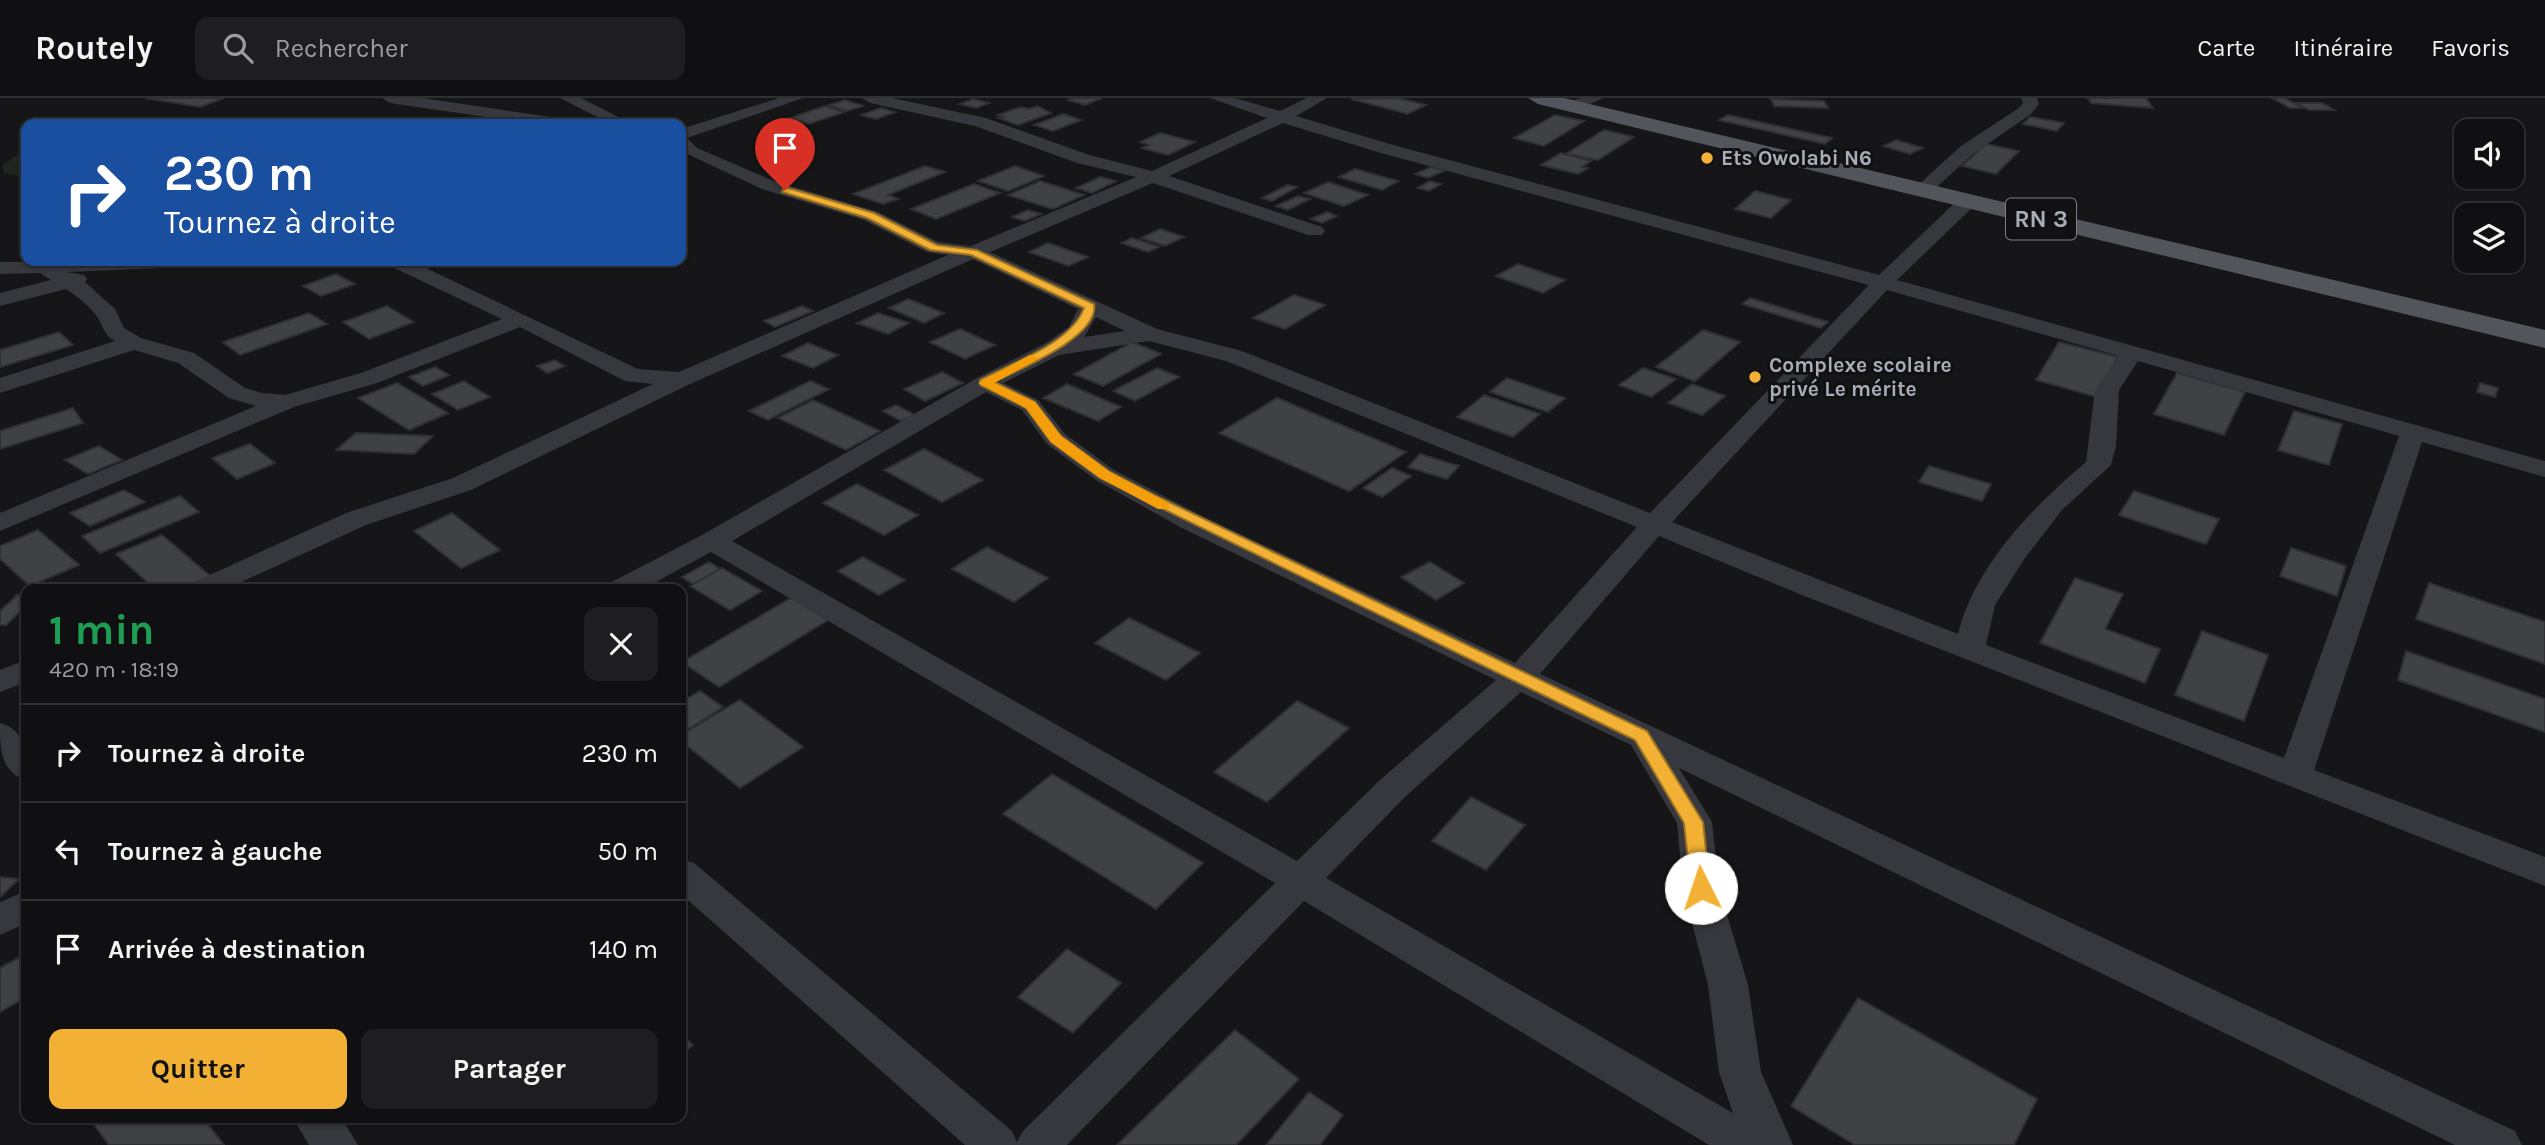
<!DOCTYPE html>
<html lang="fr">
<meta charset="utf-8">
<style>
:root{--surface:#101012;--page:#1e1e20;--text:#f1f3f6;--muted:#9c9d9f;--line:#303032;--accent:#f2b134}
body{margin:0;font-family:Karla,sans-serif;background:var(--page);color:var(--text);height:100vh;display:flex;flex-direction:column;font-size:26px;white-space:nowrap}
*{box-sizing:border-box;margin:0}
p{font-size:23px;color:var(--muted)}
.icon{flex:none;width:38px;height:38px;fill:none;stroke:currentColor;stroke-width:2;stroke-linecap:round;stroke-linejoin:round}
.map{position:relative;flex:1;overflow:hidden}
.drawer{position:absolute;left:21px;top:486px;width:665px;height:539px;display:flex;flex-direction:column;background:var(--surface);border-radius:14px;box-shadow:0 2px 5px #0004,0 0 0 2px var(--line)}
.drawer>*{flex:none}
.banner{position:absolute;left:21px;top:21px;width:665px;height:147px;border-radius:14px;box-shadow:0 2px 5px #0004,0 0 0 2px var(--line);background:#1a4fa0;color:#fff;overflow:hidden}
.buttons{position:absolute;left:2454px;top:21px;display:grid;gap:14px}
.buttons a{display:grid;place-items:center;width:70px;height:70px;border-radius:14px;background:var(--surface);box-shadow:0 2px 5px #0004,0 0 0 2px var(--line);font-size:35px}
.pin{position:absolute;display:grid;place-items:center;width:60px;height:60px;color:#fff;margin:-72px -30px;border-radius:50% 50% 50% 0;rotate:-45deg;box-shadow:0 0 7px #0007}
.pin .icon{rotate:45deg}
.me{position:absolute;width:77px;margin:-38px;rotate:356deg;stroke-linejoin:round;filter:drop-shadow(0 0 5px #0008)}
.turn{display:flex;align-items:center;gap:24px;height:147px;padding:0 28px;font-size:32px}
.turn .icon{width:91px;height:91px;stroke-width:2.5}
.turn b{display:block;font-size:49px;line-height:60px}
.round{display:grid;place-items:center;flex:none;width:74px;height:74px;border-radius:14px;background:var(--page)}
.headline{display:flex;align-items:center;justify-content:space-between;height:119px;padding:0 28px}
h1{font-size:42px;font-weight:700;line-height:52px;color:#1e9e55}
.cta{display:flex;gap:14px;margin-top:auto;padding:14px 28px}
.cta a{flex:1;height:80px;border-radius:14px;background:var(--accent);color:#111;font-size:28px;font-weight:700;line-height:80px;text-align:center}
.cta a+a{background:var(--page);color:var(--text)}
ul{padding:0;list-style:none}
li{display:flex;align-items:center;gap:21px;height:98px;padding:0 28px;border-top:2px solid var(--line)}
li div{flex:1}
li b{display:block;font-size:26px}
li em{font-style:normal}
header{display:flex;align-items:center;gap:42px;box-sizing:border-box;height:98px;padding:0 35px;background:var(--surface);border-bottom:2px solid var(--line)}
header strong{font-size:33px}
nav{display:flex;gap:38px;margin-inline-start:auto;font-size:24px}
.search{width:490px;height:63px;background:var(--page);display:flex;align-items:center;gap:18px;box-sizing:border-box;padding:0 24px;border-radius:14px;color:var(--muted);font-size:26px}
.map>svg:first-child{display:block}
</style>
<header>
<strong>Routely</strong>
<div class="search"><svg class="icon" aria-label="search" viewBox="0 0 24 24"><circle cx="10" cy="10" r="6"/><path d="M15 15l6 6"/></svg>Rechercher</div>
<nav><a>Carte</a><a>Itinéraire</a><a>Favoris</a></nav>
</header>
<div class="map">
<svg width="2545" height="1047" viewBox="0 0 2545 1047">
<rect width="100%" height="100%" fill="#161618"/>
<!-- green -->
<path fill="#1e261f" d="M 26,51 L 26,80 L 4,75 L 2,67 Z"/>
<!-- building -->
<path fill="#404145" stroke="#303034" stroke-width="2" d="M 145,0 L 224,0 L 200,9 Z
M 1073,0 L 1102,0 L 1085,7 L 1068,2 Z
M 1398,0 L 1426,7 L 1408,16 L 1351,1 Z
M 2088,0 L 2146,0 L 2153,10 L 2091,5 Z
M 2272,0 L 2285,0 L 2302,10 L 2290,10 Z
M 973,1 L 989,5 L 976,10 L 960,6 Z
M 1771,1 L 1824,3 L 1828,10 L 1774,8 Z
M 845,2 L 863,8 L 847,13 L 829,7 Z
M 2297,5 L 2322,5 L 2334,12 L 2309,12 Z
M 825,8 L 844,14 L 809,26 L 790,20 Z
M 1037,8 L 1051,15 L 1018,27 L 999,20 L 1004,19 L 998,17 L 1021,9 L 1029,11 Z
M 881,10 L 895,14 L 876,21 L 861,17 Z
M 1063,16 L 1081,22 L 1053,33 L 1034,27 Z
M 1555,17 L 1584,23 L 1544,48 L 1514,40 Z
M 1728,17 L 1832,40 L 1825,46 L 1719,22 Z
M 2030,19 L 2064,25 L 2057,33 L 2023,26 Z
M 1604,32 L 1634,39 L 1598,62 L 1566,56 Z
M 1160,35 L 1195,44 L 1168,57 L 1142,50 L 1149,47 L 1140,44 Z
M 1896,42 L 1923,50 L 1910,56 L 1883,48 Z
M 1986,46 L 2019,53 L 1996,76 L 1962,68 Z
M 1561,55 L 1591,63 L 1582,69 L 1588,70 L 1578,76 L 1541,67 Z
M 925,68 L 945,74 L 888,97 L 898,101 L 883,106 L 853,96 Z
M 1015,68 L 1044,78 L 1008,93 L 978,83 Z
M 1431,69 L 1444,73 L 1428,80 L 1415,76 Z
M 1355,71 L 1398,83 L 1382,92 L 1339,79 Z
M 1100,79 L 1116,83 L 1092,95 L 1076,90 Z
M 1040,83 L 1084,97 L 1053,111 L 1008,97 Z
M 1430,83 L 1441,86 L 1429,93 L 1418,90 Z
M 1328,84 L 1368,97 L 1344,108 L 1304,95 Z
M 974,86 L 1000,95 L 936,121 L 911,111 Z
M 1287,87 L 1297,89 L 1272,103 L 1262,100 Z
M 1755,93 L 1791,102 L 1771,120 L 1735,111 Z
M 1298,98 L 1310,101 L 1288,112 L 1276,108 Z
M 1028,112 L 1041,116 L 1025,123 L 1012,119 Z
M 1327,114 L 1337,118 L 1322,125 L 1311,121 Z
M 1160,131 L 1184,139 L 1165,148 L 1141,140 Z
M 1132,140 L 1159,149 L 1148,154 L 1122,145 Z
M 1048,145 L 1088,159 L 1069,168 L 1029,154 Z
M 1518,166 L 1565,182 L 1543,195 L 1496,178 Z
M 336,176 L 355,186 L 321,198 L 303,188 Z
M 1294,197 L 1325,207 L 1285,231 L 1253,220 Z
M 1750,200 L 1828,224 L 1821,230 L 1742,206 Z
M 908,201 L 944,215 L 924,225 L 889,210 Z
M 387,208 L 414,224 L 369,241 L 343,224 Z
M 802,208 L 813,213 L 775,229 L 764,223 Z
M 309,215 L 327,226 L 240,257 L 223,244 Z
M 878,215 L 909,225 L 888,236 L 857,225 Z
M 960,231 L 995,247 L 965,261 L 930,244 Z
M 1703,232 L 1740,244 L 1695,283 L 1656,269 Z
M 59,234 L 73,247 L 0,269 L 0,252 Z
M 1132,244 L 1161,256 L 1103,288 L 1074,276 Z
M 2059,244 L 2118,259 L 2097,299 L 2036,282 Z
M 808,245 L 838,257 L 813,270 L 782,258 Z
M 555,262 L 565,268 L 547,275 L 537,268 Z
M 435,269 L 449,277 L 423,288 L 409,279 Z
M 1157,270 L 1179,279 L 1135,303 L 1113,293 Z
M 1643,270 L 1676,281 L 1651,299 L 1619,287 Z
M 942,274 L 963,285 L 925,303 L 904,291 Z
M 2177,275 L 2245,294 L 2224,337 L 2154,316 Z
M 1507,280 L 1565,300 L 1548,314 L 1490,294 Z
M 464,283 L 490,299 L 458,312 L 432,296 Z
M 810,283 L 829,291 L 768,322 L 749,313 Z
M 397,285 L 448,315 L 409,332 L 358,300 Z
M 2480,285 L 2498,290 L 2495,299 L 2477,294 Z
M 1067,286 L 1121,309 L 1098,323 L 1043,300 Z
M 1692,286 L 1725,298 L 1702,317 L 1668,305 Z
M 1484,297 L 1540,316 L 1513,339 L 1457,319 Z
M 1277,300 L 1406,354 L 1349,393 L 1219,335 Z
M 813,302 L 880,333 L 846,352 L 778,320 Z
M 896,307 L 915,317 L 901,323 L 883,313 Z
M 73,310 L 83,325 L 0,351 L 0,333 Z
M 2294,313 L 2342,326 L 2329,367 L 2278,352 Z
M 356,335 L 433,338 L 414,356 L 336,352 Z
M 250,346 L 275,365 L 237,381 L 212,360 Z
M 99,348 L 122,362 L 88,376 L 65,362 Z
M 924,351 L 983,382 L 942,404 L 884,372 Z
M 1420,356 L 1459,368 L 1447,381 L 1408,369 Z
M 1929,368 L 1991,386 L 1982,403 L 1919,384 Z
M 1392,370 L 1411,378 L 1382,399 L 1363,390 Z
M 857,386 L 918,417 L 884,437 L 823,405 Z
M 124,392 L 145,404 L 90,428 L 70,415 Z
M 2134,393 L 2219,421 L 2206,446 L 2119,417 Z
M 180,398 L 199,414 L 100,455 L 82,438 Z
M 452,415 L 500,452 L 461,470 L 414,433 Z
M 38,432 L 79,467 L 30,488 L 0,461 L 0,448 Z
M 162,437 L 214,481 L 189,492 L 156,492 L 116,456 Z
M 987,449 L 1048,480 L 1014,504 L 952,471 Z
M 2291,450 L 2346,468 L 2337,498 L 2280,478 Z
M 863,459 L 905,482 L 879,497 L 838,473 Z
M 709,464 L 720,471 L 693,486 L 682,479 Z
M 1430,464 L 1464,485 L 1436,502 L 1401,479 Z
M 722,470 L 762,493 L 730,512 L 690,488 Z
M 2075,480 L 2123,496 L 2105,531 L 2160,551 L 2145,585 L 2040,545 Z
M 2429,485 L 2545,524 L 2545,566 L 2416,521 Z
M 17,497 L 26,497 L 26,508 L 6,527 L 0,527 L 0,513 Z
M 791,500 L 828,522 L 719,589 L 682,564 Z
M 1129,520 L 1200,555 L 1166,582 L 1095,545 Z
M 2202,533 L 2268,557 L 2244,623 L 2175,597 Z
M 2406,553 L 2545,601 L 2545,634 L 2398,582 Z
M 700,593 L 723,609 L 687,632 L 681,628 L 681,604 Z
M 740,602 L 803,649 L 740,690 L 681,643 L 681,637 Z
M 1297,603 L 1349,630 L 1267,704 L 1214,674 Z
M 1052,676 L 1203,765 L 1156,811 L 1003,716 Z
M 1471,699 L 1525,727 L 1486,772 L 1432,743 Z
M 0,779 L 19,781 L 0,799 Z
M 1067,851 L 1121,885 L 1073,935 L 1018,899 Z
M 26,856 L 26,899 L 0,914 L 0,870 Z
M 1858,900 L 2037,1001 L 2014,1047 L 1855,1047 L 1791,1008 Z
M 1235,932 L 1299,981 L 1236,1047 L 1117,1047 Z
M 681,936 L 693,947 L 681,957 Z
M 1309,994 L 1343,1017 L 1320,1047 L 1266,1047 Z
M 89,1020 L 203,1020 L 224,1047 L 109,1047 Z"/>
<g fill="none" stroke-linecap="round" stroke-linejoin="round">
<!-- street -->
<path fill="#37383d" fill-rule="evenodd" d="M 382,0 L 422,0 L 564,21 L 572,26 L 533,26 L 390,5 Z
M 560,0 L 581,0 L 632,26 L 611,26 Z
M 779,0 L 803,0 L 687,40 L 697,50 L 774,83 L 878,114 L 938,144 L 971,148 L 1136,79 L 1077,65 L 975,28 L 870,5 L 862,0 L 892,0 L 986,20 L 1089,57 L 1152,73 L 1267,20 L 1210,0 L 1235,0 L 1280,13 L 1307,0 L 1327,0 L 1296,18 L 1393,47 L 1879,177 L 1961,99 L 1968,97 L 1977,103 L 1975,107 L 1897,182 L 2545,363 L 2545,379 L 2422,344 L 2314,672 L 2545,759 L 2545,788 L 1802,497 L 1659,438 L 1540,576 L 2515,1033 L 2522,1047 L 2455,1047 L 1679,670 L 1712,724 L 1719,790 L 1748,887 L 1761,974 L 1793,1047 L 1709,1047 L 1304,803 L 1067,1047 L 965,1047 L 681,796 L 681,761 L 694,765 L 1012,1033 L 1017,1044 L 1023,1033 L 1275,785 L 711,454 L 641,492 L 604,492 L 608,486 L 702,437 L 977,280 L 1046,245 L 1069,229 L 1078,211 L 973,161 L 690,286 L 471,392 L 366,427 L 224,492 L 186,492 L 190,486 L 346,415 L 453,380 L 653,286 L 625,283 L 520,229 L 377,285 L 294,309 L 0,433 L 0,415 L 256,308 L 229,300 L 178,265 L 134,252 L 0,295 L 0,280 L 115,243 C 103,236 103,227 96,217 C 87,206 77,198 66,191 L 0,208 L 0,195 L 51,182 L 40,175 L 0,176 L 0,164 L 195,163 L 185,169 L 67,174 L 84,177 L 87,181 L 85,184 L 115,211 L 124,230 L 141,240 L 194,255 L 245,290 L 262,295 L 285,297 L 361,275 L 502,221 L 388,167 L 385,163 L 411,163 L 638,271 L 679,274 L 948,157 L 927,154 L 864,122 L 762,91 L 681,53 L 681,31 ZM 1283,25 L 1381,55 L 1869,187 L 1650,415 L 1242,253 L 1157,231 L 990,154 L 1153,85 L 1308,137 L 1322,137 L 1325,133 L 1322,129 L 1169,78 ZM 1887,192 L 2119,258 L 2095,292 L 2086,364 C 2033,409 1975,467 1958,536 L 1672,424 ZM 1096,219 L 1125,233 L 1084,239 ZM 1149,243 L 1226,263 L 1637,429 L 1515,565 L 1202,418 L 1114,372 L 1065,336 L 1038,302 L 1003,285 L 1059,257 ZM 2138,263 L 2399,338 L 2284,660 L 1986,547 L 1995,507 L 2025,460 L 2062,412 L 2111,367 L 2116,348 L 2119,292 ZM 986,294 L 1022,312 L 1047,346 L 1096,382 L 1182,430 L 1496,582 L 1380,682 L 1297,763 L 732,443 ZM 1521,594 L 1631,647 L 1677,725 L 1683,790 L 1708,887 L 1719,974 L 1733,1015 L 1326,780 L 1404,700 Z
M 1580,0 L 1603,0 L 1579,11 L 1567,11 L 1567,5 Z
M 2021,0 L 2037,0 L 2039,6 L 2031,16 L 1973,56 L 1929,96 L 1917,96 L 1914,92 L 1917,88 L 1961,48 L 2019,10 L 2023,5 Z
M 26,562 L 26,584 L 0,594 L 0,572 Z
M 0,625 C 28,633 26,657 26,682 C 0,674 0,649 0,625 Z
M 26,793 L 26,825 L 0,837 L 0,804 Z
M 293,1020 L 341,1020 L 358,1047 L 309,1047 Z"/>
<!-- primary -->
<path fill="#53555c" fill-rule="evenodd" d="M 1528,0 L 1564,0 L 2545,232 L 2545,250 L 1538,6 Z"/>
</g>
<!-- route -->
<path fill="#f2b134" stroke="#9d7322" stroke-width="2" d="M 785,89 L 874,115 L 937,147 L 977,152 L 1094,206 C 1100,239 1019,271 994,284 L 1035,304 L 1061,338 L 1110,374 L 1154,397 L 1647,633 L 1703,724 L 1710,790 L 1708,795 L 1694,795 L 1691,790 L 1684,725 L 1635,642 L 1100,380 L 1051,344 L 1026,310 L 980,287 L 980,282 C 1012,265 1071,245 1084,210 L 971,157 L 930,152 L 867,120 L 782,94 Z"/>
<!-- slow -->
<path fill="#f59e0b" d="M 1030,257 L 1040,260 L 994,285 L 1035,304 L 1061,338 L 1110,374 L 1169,405 L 1169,411 L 1158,411 L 1100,380 L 1051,344 L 1026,310 L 978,285 Z"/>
<!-- markers -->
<g fill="#f2b134" stroke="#111113" stroke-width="2.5">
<circle cx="1707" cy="60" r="7"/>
<circle cx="1755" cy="279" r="7"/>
</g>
<g text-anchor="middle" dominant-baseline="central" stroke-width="6" stroke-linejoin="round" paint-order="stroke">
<!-- far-poi labels -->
<g font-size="21" font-weight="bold" fill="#a8adb8" stroke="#111113" text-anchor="start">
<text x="1721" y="60">Ets Owolabi N6</text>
<text x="1769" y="267">Complexe scolaire<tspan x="1769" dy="24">privé Le mérite</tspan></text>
</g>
<!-- shield labels -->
<rect fill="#111113" stroke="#7b7e86" stroke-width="2" x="2006" y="100.5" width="70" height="41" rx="5"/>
<g font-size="24" font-weight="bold" fill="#a8adb8">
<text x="2041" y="121">RN 3</text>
</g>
</g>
</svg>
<div class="buttons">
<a><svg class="icon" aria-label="sound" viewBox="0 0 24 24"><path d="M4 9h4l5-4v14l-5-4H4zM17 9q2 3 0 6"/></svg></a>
<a><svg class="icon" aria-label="layers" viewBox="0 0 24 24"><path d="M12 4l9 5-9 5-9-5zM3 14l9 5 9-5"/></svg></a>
</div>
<div class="pin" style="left:785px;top:92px;background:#d93025"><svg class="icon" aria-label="arrive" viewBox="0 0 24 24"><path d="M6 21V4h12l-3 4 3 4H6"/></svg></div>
<svg class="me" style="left:1701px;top:790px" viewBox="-20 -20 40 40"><circle r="19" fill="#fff"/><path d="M0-13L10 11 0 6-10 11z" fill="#f2b134"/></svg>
<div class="banner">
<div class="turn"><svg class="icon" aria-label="right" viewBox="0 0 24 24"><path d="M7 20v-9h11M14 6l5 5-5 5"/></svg><div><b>230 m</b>Tournez à droite</div></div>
</div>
<section class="drawer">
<div class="headline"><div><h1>1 min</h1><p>420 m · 18:19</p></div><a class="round"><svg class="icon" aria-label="close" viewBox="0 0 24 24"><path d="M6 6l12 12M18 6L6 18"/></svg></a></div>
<ul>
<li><svg class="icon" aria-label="right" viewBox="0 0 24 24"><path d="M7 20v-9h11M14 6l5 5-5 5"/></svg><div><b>Tournez à droite</b></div><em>230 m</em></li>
<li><svg class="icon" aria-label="left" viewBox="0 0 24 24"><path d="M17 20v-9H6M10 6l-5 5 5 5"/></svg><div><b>Tournez à gauche</b></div><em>50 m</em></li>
<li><svg class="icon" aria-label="arrive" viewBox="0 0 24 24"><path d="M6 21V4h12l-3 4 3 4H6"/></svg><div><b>Arrivée à destination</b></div><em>140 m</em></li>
</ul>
<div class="cta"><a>Quitter</a><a>Partager</a></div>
</section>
</div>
